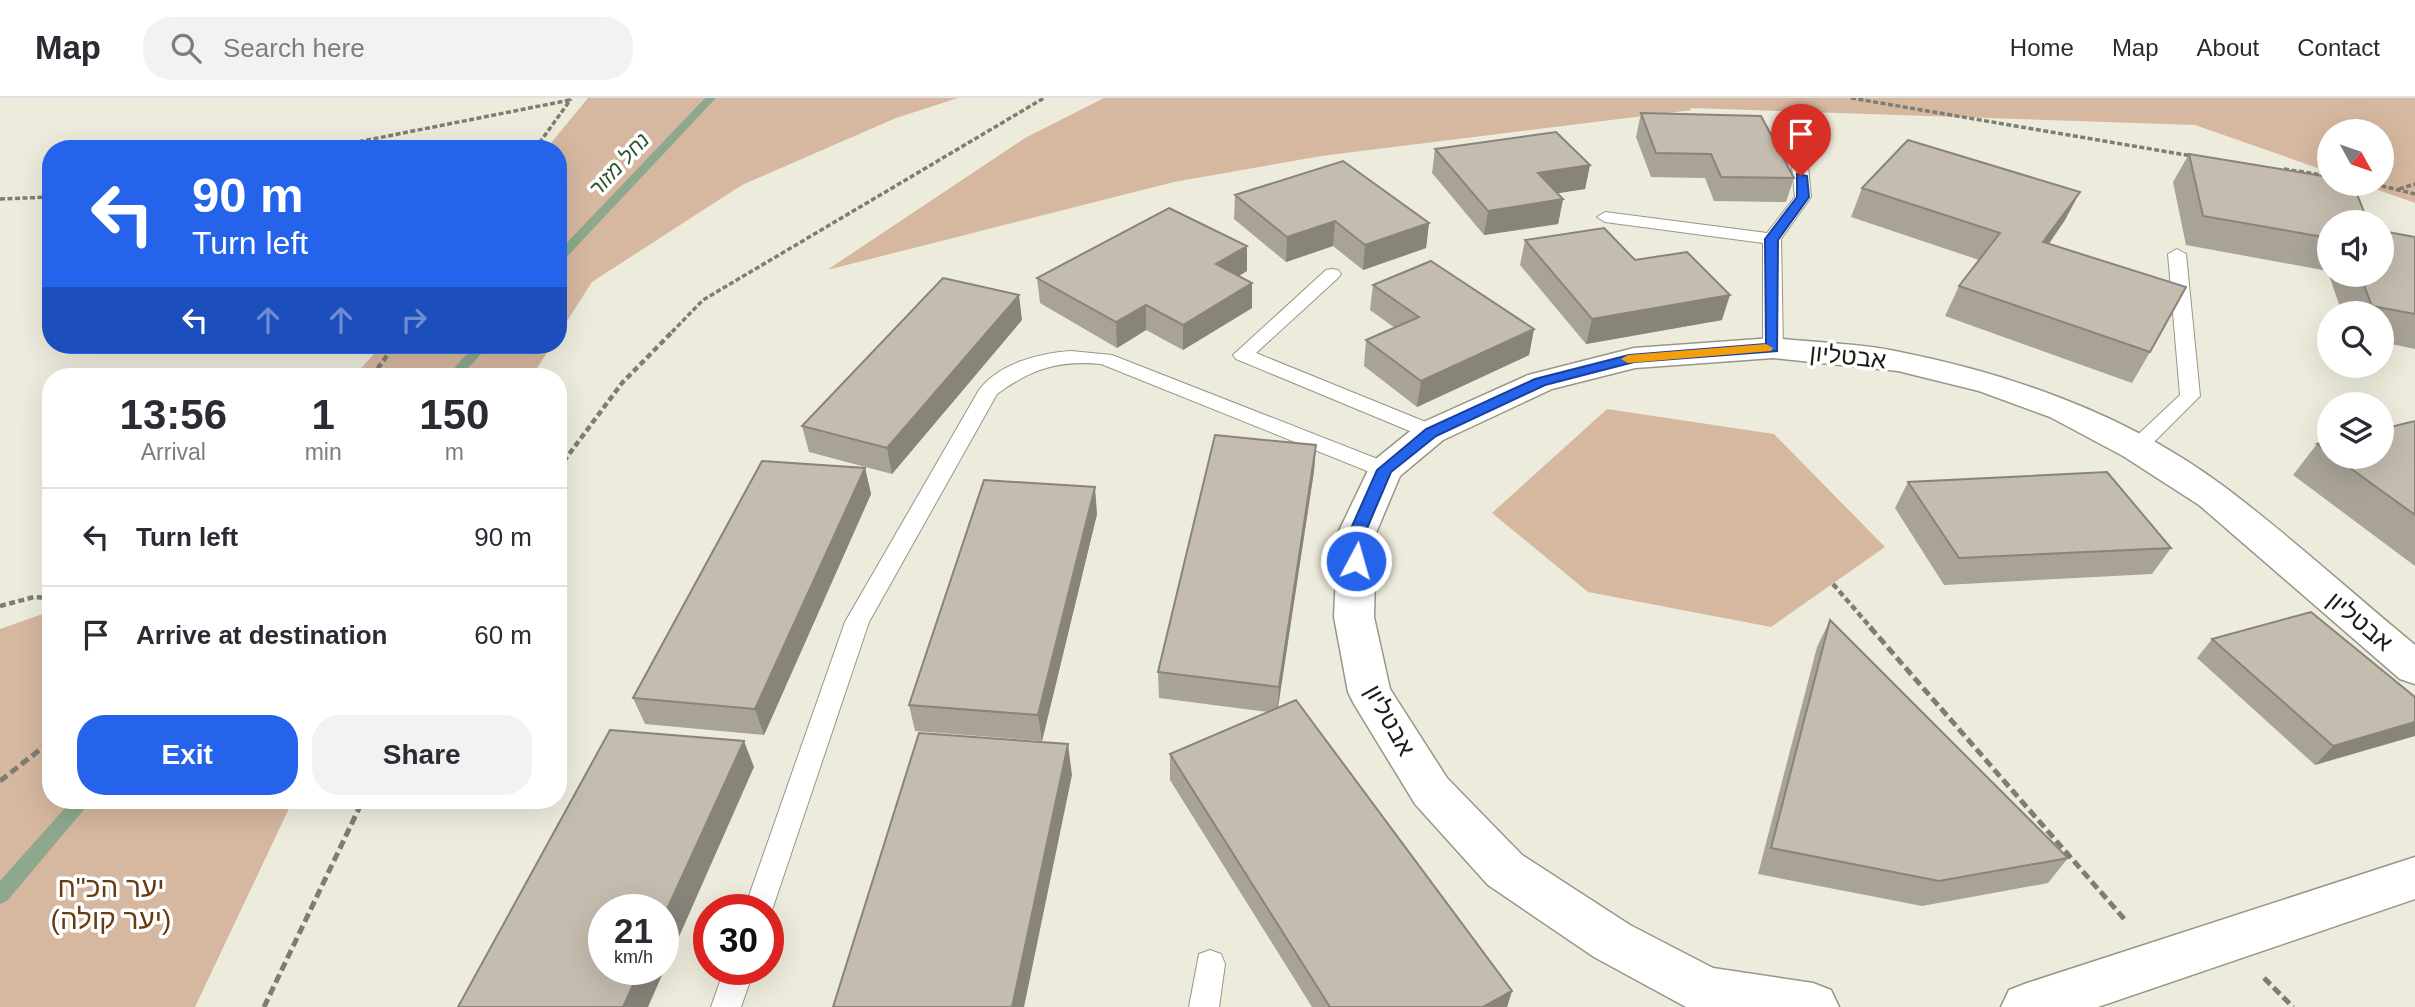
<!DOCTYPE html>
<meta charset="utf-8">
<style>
:root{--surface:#fff;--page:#f2f2f3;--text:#2b2b33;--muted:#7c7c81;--line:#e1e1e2;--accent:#2563eb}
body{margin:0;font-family:Helvetica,Heebo,sans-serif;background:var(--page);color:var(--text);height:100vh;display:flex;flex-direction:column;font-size:26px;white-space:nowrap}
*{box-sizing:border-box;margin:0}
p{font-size:23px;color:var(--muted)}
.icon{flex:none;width:38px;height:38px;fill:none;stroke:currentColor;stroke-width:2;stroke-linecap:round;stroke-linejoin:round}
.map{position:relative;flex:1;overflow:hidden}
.drawer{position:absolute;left:42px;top:270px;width:525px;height:441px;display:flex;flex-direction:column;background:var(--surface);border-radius:28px;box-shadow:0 7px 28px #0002}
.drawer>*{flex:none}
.guide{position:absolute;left:42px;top:42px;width:525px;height:214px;border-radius:28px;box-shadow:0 7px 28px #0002;background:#2563eb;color:#fff;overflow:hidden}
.needle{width:46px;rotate:130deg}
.tools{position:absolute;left:2317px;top:21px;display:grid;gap:14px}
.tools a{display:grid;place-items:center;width:77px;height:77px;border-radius:50%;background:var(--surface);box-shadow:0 7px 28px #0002;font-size:35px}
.speed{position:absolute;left:588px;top:796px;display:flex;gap:14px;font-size:35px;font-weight:700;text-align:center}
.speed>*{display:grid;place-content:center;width:91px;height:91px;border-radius:50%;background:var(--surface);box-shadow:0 7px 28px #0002;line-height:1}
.speed small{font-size:18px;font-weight:400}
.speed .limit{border:10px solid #d22;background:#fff;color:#111}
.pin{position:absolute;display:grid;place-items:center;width:60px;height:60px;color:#fff;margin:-72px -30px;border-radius:50% 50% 50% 0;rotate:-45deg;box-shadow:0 0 7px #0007}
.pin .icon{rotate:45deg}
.me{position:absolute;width:77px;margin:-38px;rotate:6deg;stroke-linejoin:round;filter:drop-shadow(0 0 5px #0008)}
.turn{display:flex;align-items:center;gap:24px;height:147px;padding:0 35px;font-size:32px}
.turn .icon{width:91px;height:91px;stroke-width:2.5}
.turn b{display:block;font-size:49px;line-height:60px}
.lanes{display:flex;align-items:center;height:66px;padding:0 35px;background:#0003;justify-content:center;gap:35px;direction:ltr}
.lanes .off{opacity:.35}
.eta{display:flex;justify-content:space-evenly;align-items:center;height:119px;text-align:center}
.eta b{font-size:42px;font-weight:800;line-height:49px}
.action{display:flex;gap:14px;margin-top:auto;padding:14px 35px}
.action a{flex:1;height:80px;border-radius:28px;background:var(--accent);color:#fff;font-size:28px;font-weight:800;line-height:80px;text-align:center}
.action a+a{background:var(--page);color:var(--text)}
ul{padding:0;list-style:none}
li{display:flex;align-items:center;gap:21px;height:98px;padding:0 35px;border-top:2px solid var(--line)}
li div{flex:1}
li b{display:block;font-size:26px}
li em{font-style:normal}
header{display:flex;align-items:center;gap:42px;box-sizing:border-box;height:98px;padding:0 35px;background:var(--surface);border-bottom:2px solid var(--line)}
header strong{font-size:33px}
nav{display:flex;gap:38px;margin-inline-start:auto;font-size:24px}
.search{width:490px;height:63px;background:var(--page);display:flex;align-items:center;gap:18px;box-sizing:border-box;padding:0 24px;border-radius:28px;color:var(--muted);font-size:26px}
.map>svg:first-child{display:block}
</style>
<header>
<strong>Map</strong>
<div class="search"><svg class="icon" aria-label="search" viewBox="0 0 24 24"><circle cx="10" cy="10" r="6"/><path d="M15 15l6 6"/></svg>Search here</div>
<nav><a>Home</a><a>Map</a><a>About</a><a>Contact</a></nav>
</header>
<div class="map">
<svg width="2415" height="909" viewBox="0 0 2415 909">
<rect width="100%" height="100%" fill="#edecdc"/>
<!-- green -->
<path fill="#d6b8a0" d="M 588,0 L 958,0 L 896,20 L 742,87 L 592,184 L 558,237 L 558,51 L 546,51 Z
M 1104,0 L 2415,0 L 2415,105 L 2361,86 L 2382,86 L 2382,33 L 2329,33 L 2329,74 L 2195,27 L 1689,10 L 1692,12 L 1321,58 L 1174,84 L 827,172 L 1025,40 Z
M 382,247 L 552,247 L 532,278 L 354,278 Z
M 1607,311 L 1774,336 L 1885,449 L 1771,529 L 1588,494 L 1492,415 Z
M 51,513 L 51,702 L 293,702 L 195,909 L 0,909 L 0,531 Z"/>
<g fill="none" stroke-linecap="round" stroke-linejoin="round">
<!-- stream -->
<path fill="#8da88c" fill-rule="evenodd" d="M 705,0 L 716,0 L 562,164 L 558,165 L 558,154 Z
M 475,247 L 489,247 L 461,278 L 447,278 Z
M 72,702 L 92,702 L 7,803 L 0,806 L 0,783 Z"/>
<defs>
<path id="lane" d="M 1799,53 L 1807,58 L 1811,99 L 1781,141 L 1783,250 L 1780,254 L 1773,256 L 1763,250 L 1763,145 L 1605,124 L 1597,119 L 1605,114 L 1767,135 L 1795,99 L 1791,58 Z
M 2177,151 L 2186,156 L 2200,298 L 2143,355 L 2136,357 L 2126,350 L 2129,345 L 2180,297 L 2168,156 Z
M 1332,171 L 1338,172 L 1341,176 L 1338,180 L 1256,255 L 1438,329 L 1441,334 L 1438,339 L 1424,339 L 1236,261 L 1233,257 L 1326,172 Z
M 1071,253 L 1112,257 L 1393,367 L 1396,372 L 1385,379 L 1377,377 L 1101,266 C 1059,262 1031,271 997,296 L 869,524 L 769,821 L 768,812 L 744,812 L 845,524 L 979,292 C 999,265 1040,255 1071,253 Z
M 1210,852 L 1221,856 L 1225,866 L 1219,909 L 1189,909 L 1199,856 Z
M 724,872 L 754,872 L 741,909 L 711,909 Z"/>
<path id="street" d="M 1773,240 C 1815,245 1859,245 1900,254 C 2015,277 2132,319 2226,390 C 2291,439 2352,495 2415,547 L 2415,586 L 2400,581 L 2199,407 L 2123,358 L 2050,319 L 1979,293 L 1898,273 L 1773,260 L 1635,270 L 1552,291 L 1443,342 L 1400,378 L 1376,435 L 1374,519 L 1390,591 L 1447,680 L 1522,757 L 1630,827 L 1713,870 L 1813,885 L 1831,892 L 1839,909 L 1686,909 L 1594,859 L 1488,787 L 1415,706 L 1354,606 L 1348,594 L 1334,519 L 1338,435 L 1372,364 L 1419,326 L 1528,277 L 1634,250 Z
M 2415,759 L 2415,801 L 2098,909 L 2001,909 L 2009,892 L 2027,885 Z"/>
</defs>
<!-- lane casing -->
<use href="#lane" stroke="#979687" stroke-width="2"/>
<!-- street casing -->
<use href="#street" stroke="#979687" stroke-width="3"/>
<!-- path-far2 -->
<path stroke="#7e7d72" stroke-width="3.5" stroke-dasharray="5 2.5" stroke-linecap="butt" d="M 1851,0 L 2192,58
M 322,51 L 570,2
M 535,51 L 571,1
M 2284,71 L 2329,78
M 2374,86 L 2415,96
M 2399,91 L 2415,86
M 0,101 L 51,99
M 672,234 L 703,202 L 1044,0"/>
<!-- path-far1 -->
<path stroke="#7e7d72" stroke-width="4.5" stroke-dasharray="6 3.5" stroke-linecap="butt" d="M 372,278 L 395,247
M 558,371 L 622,285 L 674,232
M 1833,486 L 1872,531
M 0,508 L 34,499 L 51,500"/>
<!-- path -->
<path stroke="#7e7d72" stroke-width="5" stroke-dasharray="9 4.5" stroke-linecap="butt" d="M 1870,529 L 2126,823
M 0,683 L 51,643
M 2264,880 L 2293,909
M 264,909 L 363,702"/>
<!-- lane -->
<use href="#lane" fill="#fff" fill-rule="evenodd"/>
<!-- street -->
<use href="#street" fill="#fff" fill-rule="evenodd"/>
</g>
<!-- wall -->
<path fill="#a9a296" d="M 1641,15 L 1794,80 L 1786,104 L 1714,103 L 1705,80 L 1651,79 L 1636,39 Z
M 1435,51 L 1590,67 L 1585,91 L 1557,95 L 1563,101 L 1558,126 L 1484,137 L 1432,75 Z
M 2189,56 L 2329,124 L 2329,176 L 2328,173 L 2186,147 L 2173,84 Z
M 1862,90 L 2065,122 L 2049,146 L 2150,254 L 2132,285 L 1945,218 L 1959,188 L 1979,162 L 1851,119 Z
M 1235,97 L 1429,125 L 1426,150 L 1363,172 L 1333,148 L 1286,164 L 1234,121 Z
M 2415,139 L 2415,251 L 2382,244 L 2382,215 L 2342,215 L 2329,177 L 2382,177 Z
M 1525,142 L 1635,162 L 1722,222 L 1586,246 L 1520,167 Z
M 1247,148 L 1247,173 L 1239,178 L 1252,185 L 1252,210 L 1183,252 L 1146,232 L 1117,250 L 1040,205 L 1037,180 Z
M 1373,187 L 1534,231 L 1529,257 L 1417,309 L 1364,268 L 1366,242 L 1395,230 L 1370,212 Z
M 1022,222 L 892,376 L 809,354 L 802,328 Z
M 2415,323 L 2415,468 L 2293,377 L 2317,346 L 2329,343 L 2329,359 L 2382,359 Z
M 1316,347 L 1314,373 L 1278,610 L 1512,893 L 1507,909 L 1312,909 L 1170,682 L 1170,656 L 1268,614 L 1159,600 L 1158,574 Z
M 865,370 L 871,396 L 764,637 L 645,626 L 633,600 Z
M 1908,384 L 2171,450 L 2152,476 L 1944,487 L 1895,410 Z
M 1097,416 L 1042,643 L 915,633 L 909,607 Z
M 1830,522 L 2068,760 L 2048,785 L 1922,808 L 1758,776 L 1817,549 Z
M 2212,541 L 2415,599 L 2315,667 L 2197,560 Z"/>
<!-- shaded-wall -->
<path fill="#89847a" d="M 1590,67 L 1585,91 L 1534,99 L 1538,75 Z
M 2080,94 L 2065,122 L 2029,173 L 2043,144 Z
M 1563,101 L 1558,126 L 1484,137 L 1488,113 Z
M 1335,123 L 1333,148 L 1286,164 L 1287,139 Z
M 1429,125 L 1426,150 L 1363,172 L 1365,147 Z
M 1247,148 L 1247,173 L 1216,191 L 1216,166 Z
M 1252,185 L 1252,210 L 1183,252 L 1183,227 Z
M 1019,197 L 1022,222 L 892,376 L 887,350 Z
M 1730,197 L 1722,222 L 1586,246 L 1592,221 Z
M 1146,207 L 1146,232 L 1117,250 L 1116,224 Z
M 1534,231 L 1529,257 L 1417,309 L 1421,283 Z
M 1316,347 L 1314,373 L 1277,615 L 1279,589 Z
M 865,370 L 871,396 L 764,637 L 755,611 Z
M 1095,389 L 1097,416 L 1042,643 L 1038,617 Z
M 2415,624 L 2415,638 L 2315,667 L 2333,648 Z
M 744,643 L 754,669 L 648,909 L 623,909 L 640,872 L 663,872 L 663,820 Z
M 1068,646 L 1072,677 L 1024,909 L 1012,909 Z
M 1512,893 L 1507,909 L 1483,909 Z"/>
<!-- building -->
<path fill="#c4bcae" stroke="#89847a" stroke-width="2" d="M 1641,15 L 1761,18 L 1794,80 L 1721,79 L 1711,56 L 1656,55 Z
M 1556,34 L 1590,67 L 1538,75 L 1563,101 L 1488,113 L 1435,51 Z
M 1908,42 L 2080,94 L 2043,144 L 2186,189 L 2150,254 L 1959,188 L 2000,135 L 1862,90 Z
M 2189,56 L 2329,79 L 2329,86 L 2353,86 L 2368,124 L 2329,124 L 2329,140 L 2203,118 Z
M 1343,63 L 1429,125 L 1365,147 L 1335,123 L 1287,139 L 1235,97 Z
M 1169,110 L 1247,148 L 1216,166 L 1252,185 L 1183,227 L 1146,207 L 1116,224 L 1037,180 Z
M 1604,130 L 1635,162 L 1687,154 L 1730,197 L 1592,221 L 1525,142 Z
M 2382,133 L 2415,139 L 2415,216 L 2372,208 L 2360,177 L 2382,177 Z
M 1431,163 L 1534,231 L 1421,283 L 1366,242 L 1419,219 L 1373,187 Z
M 943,180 L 1019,197 L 887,350 L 802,328 Z
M 2415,323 L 2415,417 L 2335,359 L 2382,359 L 2382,331 Z
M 1215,337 L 1316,347 L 1279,589 L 1158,574 Z
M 2329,343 L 2329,355 L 2317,346 Z
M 762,363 L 865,370 L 755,611 L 633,600 Z
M 2107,374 L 2171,450 L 1959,460 L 1908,384 Z
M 984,382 L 1095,389 L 1038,617 L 909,607 Z
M 2311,514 L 2415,599 L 2415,624 L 2333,648 L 2212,541 Z
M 1830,522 L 2068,760 L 1939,783 L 1771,750 Z
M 1296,602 L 1512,893 L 1483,909 L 1330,909 L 1170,656 Z
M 610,632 L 744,643 L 663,820 L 663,812 L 604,812 L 604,872 L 640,872 L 623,909 L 458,909 Z
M 919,635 L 1068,646 L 1012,909 L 833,909 Z"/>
<!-- route -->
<path fill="#2563eb" stroke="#184099" stroke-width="2" d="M 1797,76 L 1807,78 L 1809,99 L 1778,142 L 1777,253 L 1634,264 L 1545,287 L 1436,338 L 1391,374 L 1365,435 L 1364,463 L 1362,467 L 1350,467 L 1349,435 L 1377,372 L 1426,331 L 1535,281 L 1629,257 L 1766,246 L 1765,141 L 1797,99 Z"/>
<!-- slow -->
<path fill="#f59e0b" d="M 1766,246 L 1773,250 L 1771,253 L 1628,265 L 1621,261 L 1628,257 Z"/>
<g text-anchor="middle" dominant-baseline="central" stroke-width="7" stroke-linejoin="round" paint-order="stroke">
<!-- far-water labels -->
<g font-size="21" font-style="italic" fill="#2d562e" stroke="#fff">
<text transform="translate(619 66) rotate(-47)">נחל מזור</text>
</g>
<!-- street labels -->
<g font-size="24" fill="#1c1c16" stroke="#fff">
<text transform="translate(1848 258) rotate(6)">אבטליון</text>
<text transform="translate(2360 523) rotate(40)">אבטליון</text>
<text transform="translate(1390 622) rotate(61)">אבטליון</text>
</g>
<!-- near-park labels -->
<g font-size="28" fill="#673c13" stroke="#fff">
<text x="111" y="789">יער הכ"ח<tspan x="111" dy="32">(יער קולה)</tspan></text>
</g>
</g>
</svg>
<div class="tools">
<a><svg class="needle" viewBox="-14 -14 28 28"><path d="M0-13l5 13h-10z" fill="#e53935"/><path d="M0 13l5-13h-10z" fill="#7c7c81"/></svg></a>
<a><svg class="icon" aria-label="sound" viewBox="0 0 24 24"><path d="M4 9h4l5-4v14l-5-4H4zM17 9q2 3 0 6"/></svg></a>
<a><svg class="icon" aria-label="search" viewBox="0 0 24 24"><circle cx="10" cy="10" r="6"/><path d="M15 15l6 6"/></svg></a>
<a><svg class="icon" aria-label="layers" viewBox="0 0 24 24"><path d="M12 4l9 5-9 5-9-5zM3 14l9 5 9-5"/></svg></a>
</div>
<div class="speed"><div>21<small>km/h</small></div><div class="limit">30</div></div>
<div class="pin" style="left:1801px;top:78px;background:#d93025"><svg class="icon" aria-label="arrive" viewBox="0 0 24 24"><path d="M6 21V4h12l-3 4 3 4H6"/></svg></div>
<svg class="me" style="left:1356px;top:463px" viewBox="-20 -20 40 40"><circle r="17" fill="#2563eb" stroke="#fff" stroke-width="3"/><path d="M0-11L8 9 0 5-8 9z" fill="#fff"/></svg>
<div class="guide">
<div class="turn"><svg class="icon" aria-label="left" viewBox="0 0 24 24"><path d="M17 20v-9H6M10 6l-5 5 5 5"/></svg><div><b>90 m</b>Turn left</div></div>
<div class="lanes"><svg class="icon" aria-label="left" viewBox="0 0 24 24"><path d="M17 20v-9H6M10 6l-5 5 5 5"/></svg><svg class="icon off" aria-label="ahead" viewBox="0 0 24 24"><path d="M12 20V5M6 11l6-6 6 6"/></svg><svg class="icon off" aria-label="ahead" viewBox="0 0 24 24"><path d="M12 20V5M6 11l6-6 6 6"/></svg><svg class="icon off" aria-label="right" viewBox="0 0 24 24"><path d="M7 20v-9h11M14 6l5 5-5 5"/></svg></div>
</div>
<section class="drawer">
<div class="eta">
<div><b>13:56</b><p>Arrival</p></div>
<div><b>1</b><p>min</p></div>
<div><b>150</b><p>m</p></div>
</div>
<ul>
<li><svg class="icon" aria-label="left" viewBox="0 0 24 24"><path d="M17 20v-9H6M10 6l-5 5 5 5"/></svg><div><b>Turn left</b></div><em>90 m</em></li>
<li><svg class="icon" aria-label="arrive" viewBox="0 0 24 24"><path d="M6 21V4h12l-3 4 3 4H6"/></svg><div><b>Arrive at destination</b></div><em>60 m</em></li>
</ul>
<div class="action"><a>Exit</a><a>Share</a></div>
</section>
</div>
